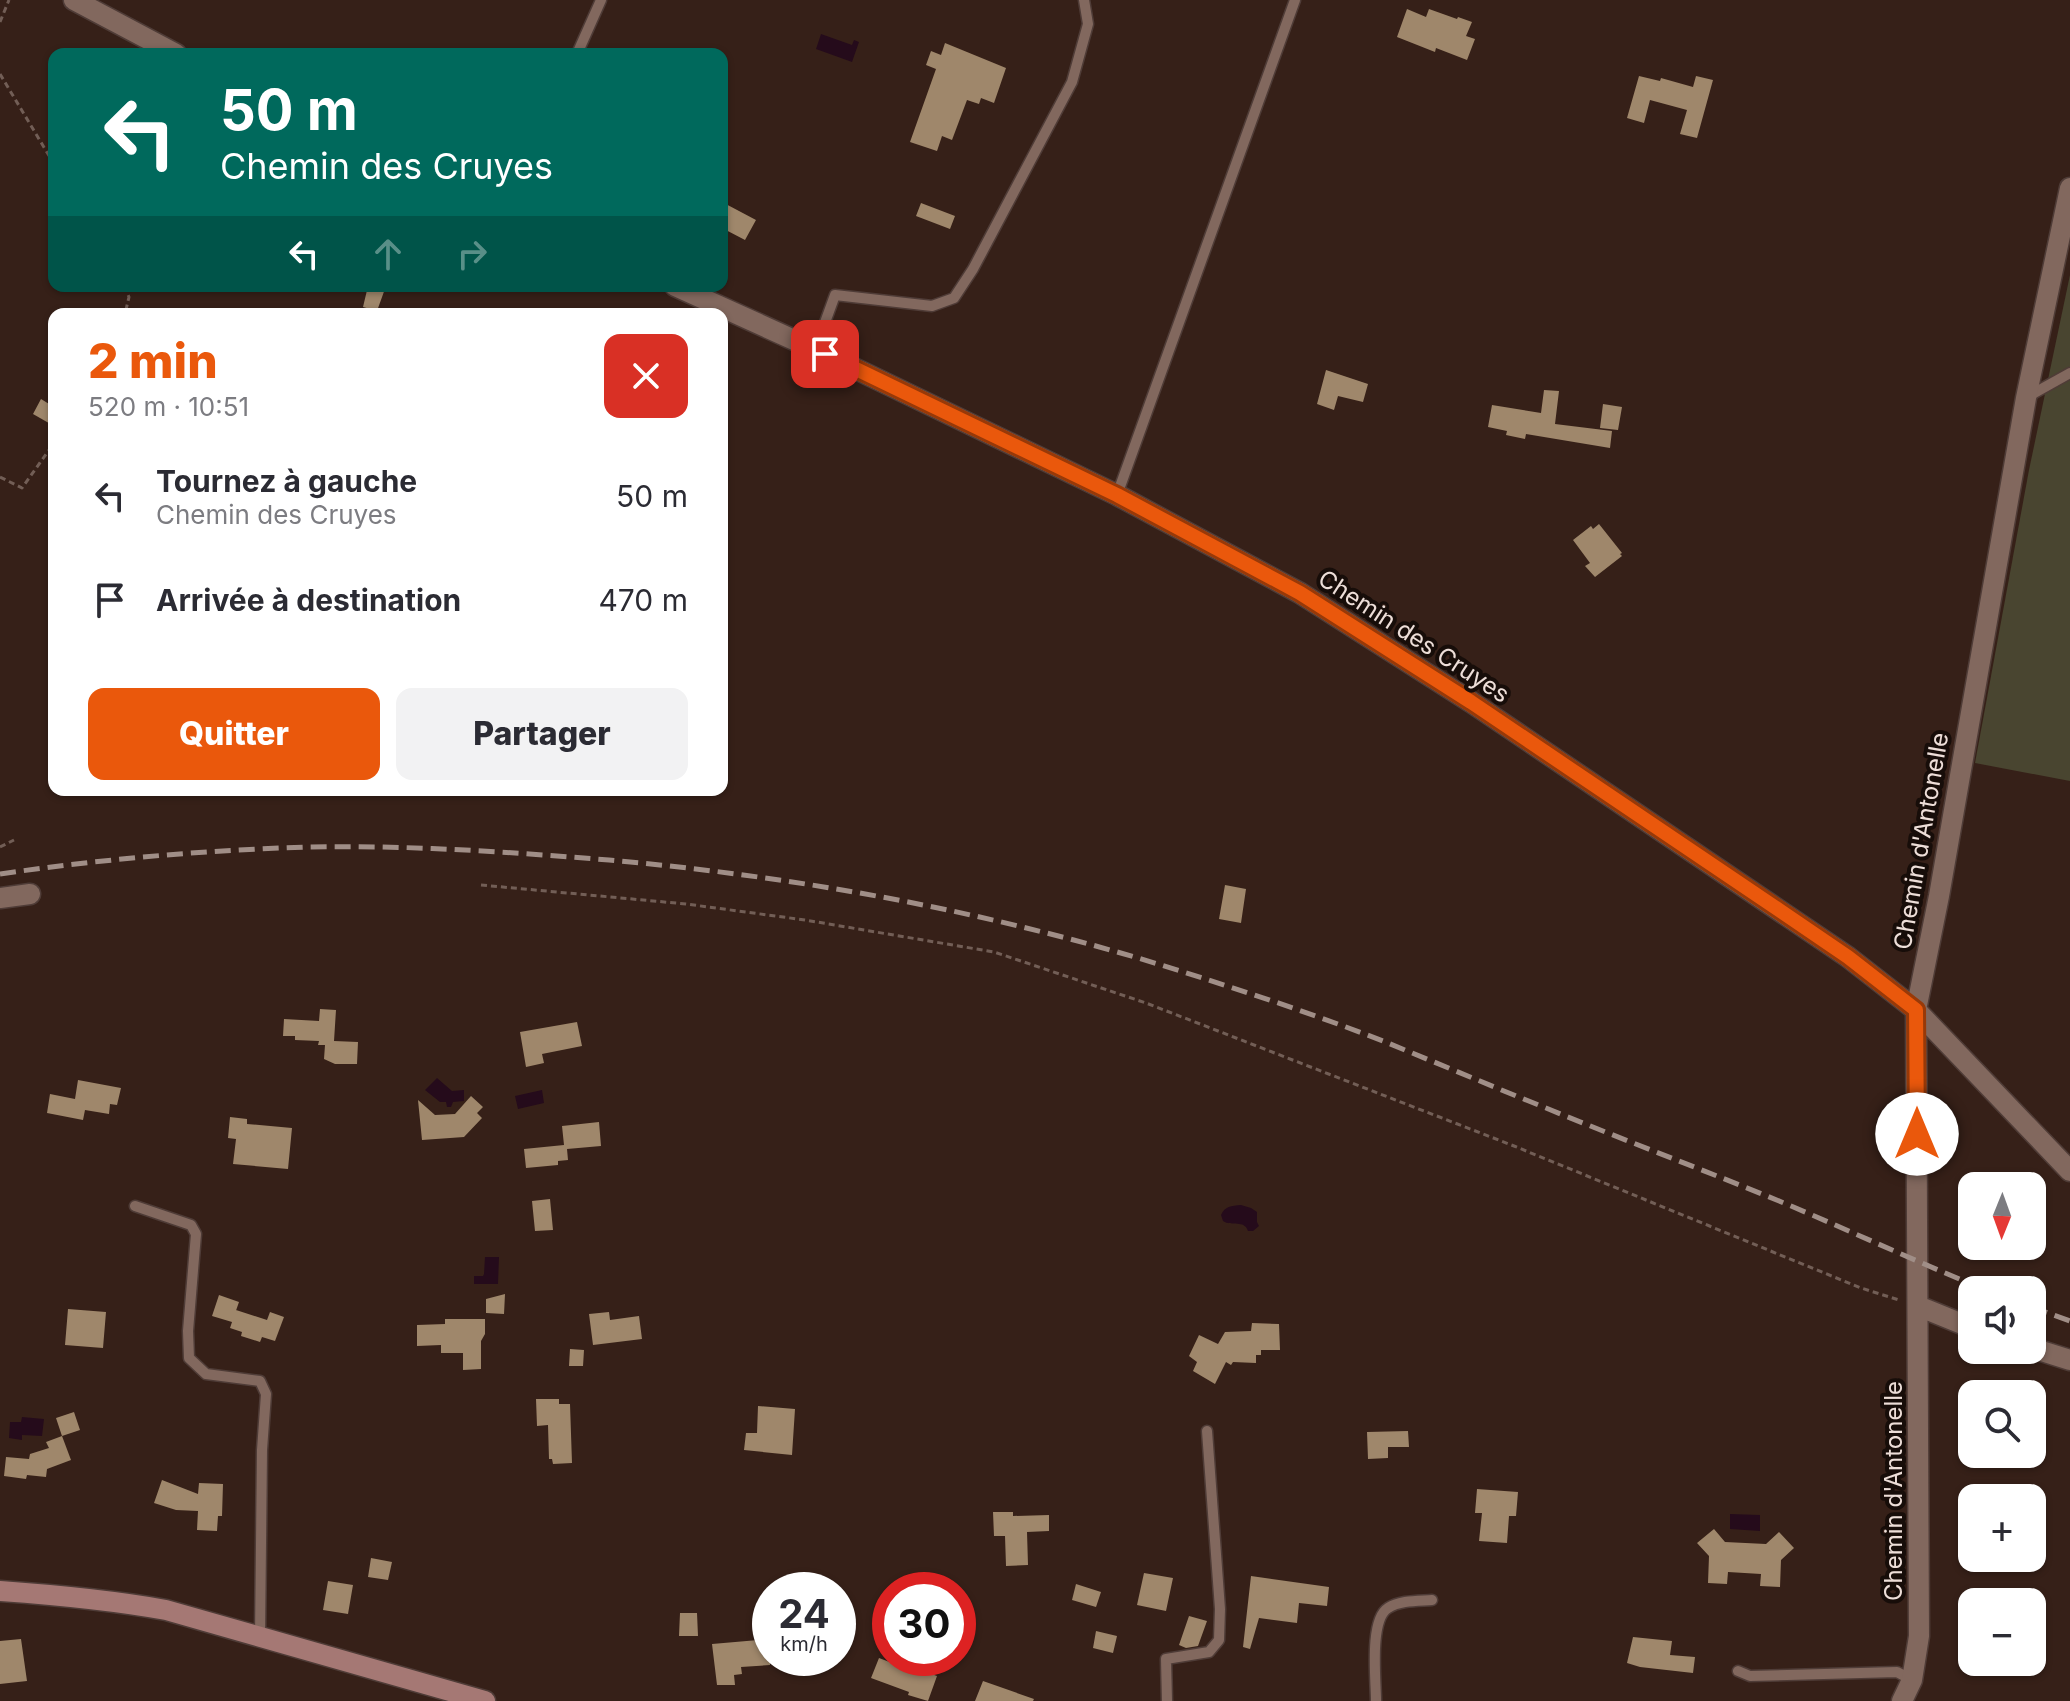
<!DOCTYPE html>
<html lang="fr">
<meta charset="utf-8">
<style>
:root{--surface:#fff;--page:#f2f2f3;--text:#2b2b33;--muted:#7c7c81;--accent:#ea580c}
body{margin:0;font-family:Inter,sans-serif;background:var(--page);color:var(--text);height:100vh;display:flex;flex-direction:column;font-size:30px;white-space:nowrap}
*{box-sizing:border-box;margin:0}
p{font-size:26px;color:var(--muted)}
.icon{flex:none;width:44px;height:44px;fill:none;stroke:currentColor;stroke-width:2;stroke-linecap:round;stroke-linejoin:round}
.map{position:relative;flex:1;overflow:hidden}
.sheet{position:absolute;left:48px;top:308px;width:680px;height:488px;display:flex;flex-direction:column;background:var(--surface);border-radius:16px;box-shadow:0 2px 6px #0004}
.sheet>*{flex:none}
.guide{position:absolute;left:48px;top:48px;width:680px;height:244px;border-radius:16px;box-shadow:0 2px 6px #0004;background:#00695c;color:#fff;overflow:hidden}
.needle{width:52px;rotate:181deg}
.tools{position:absolute;left:1958px;top:1172px;display:grid;gap:16px}
.tools a{display:grid;place-items:center;width:88px;height:88px;border-radius:16px;background:var(--surface);box-shadow:0 2px 6px #0004;font-size:40px}
.speed{position:absolute;left:752px;top:1572px;display:flex;gap:16px;font-size:40px;font-weight:700;text-align:center}
.speed>*{display:grid;place-content:center;width:104px;height:104px;border-radius:50%;background:var(--surface);box-shadow:0 2px 6px #0004;line-height:1}
.speed small{font-size:20px;font-weight:400}
.speed .limit{border:12px solid #d22;background:#fff;color:#111}
.pin{position:absolute;display:grid;place-items:center;width:68px;height:68px;color:#fff;margin:-34px;border-radius:16px;box-shadow:0 4px 12px #0006}
.me{position:absolute;width:88px;margin:-44px;rotate:0deg;stroke-linejoin:round;filter:drop-shadow(0 0 6px #0008)}
.turn{display:flex;align-items:center;gap:28px;height:168px;padding:0 40px;font-size:36px}
.turn .icon{width:104px;height:104px;stroke-width:2.5}
.turn b{display:block;font-size:56px;line-height:68px}
.lanes{display:flex;align-items:center;height:76px;padding:0 40px;background:#0003;justify-content:center;gap:40px;direction:ltr}
.lanes .off{opacity:.35}
.round{display:grid;place-items:center;flex:none;width:84px;height:84px;border-radius:16px;background:var(--page)}
.summary{display:flex;align-items:center;justify-content:space-between;height:136px;padding:0 40px}
h1{font-size:48px;font-weight:800;line-height:60px;color:var(--accent)}
.primary-button{display:flex;gap:16px;margin-top:auto;padding:16px 40px}
.primary-button a{flex:1;height:92px;border-radius:16px;background:var(--accent);color:#fff;font-size:32px;font-weight:800;line-height:92px;text-align:center}
.primary-button a+a{background:var(--page);color:var(--text)}
ul{padding:0;list-style:none}
li{display:flex;align-items:center;gap:24px;height:104px;padding:0 40px}
li div{flex:1}
li b{display:block;font-size:30px}
li em{font-style:normal}
.map>svg:first-child{display:block}
</style>
<div class="map">
<svg width="2070" height="1701" viewBox="0 0 2070 1701">
<rect width="100%" height="100%" fill="#362018"/>
<!-- green -->
<path fill="#494530" d="M 2070,275 L 2070,781 L 1975,763 L 2029,470 Z"/>
<!-- water -->
<path fill="#250b1b" d="M 821,34 L 852,45 L 854,40 L 859,42 L 852,62 L 816,49 Z
M 437,1078 L 452,1091 L 464,1090 L 464,1101 L 453,1102 L 451,1107 L 447,1107 L 446,1102 L 440,1102 L 425,1090 Z
M 542,1090 L 544,1103 L 518,1109 L 515,1096 Z
M 1241,1205 L 1251,1208 L 1257,1212 L 1257,1222 L 1259,1226 L 1253,1231 L 1248,1231 C 1244,1219 1232,1227 1223,1221 L 1221,1215 C 1225,1206 1231,1206 1241,1205 Z
M 485,1257 L 499,1257 L 498,1284 L 474,1284 L 474,1276 L 483,1276 L 484,1274 Z
M 22,1417 L 44,1419 L 42,1436 L 22,1435 L 22,1440 L 9,1438 L 10,1422 L 21,1422 Z
M 1730,1514 L 1760,1515 L 1760,1531 L 1730,1529 Z"/>
<!-- building -->
<path fill="#9f876b" d="M 1407,9 L 1426,17 L 1429,9 L 1457,19 L 1458,17 L 1472,22 L 1466,36 L 1475,39 L 1467,60 L 1436,48 L 1435,52 L 1397,37 Z
M 945,43 L 1006,68 L 994,103 L 981,98 L 979,104 L 967,100 L 952,140 L 942,136 L 937,151 L 910,142 L 936,69 L 926,65 L 931,51 L 941,55 Z
M 1639,76 L 1660,81 L 1661,78 L 1693,87 L 1696,76 L 1713,80 L 1697,138 L 1680,134 L 1687,110 L 1650,100 L 1644,123 L 1627,118 Z
M 722,202 L 756,220 L 745,240 L 722,228 Z
M 921,203 L 955,216 L 950,229 L 916,216 Z
M 368,286 L 386,286 L 377,311 L 363,307 Z
M 1326,370 L 1368,384 L 1363,402 L 1338,396 L 1334,410 L 1317,404 Z
M 1544,390 L 1559,391 L 1555,424 L 1612,431 L 1610,448 L 1526,434 L 1525,439 L 1506,435 L 1507,431 L 1488,427 L 1492,405 L 1541,413 Z
M 41,399 L 54,407 L 54,426 L 33,414 Z
M 1603,404 L 1622,407 L 1618,430 L 1600,428 Z
M 1599,524 L 1622,553 L 1620,554 L 1622,556 L 1595,577 L 1585,566 L 1590,563 L 1573,540 L 1591,526 L 1593,529 Z
M 1225,885 L 1246,889 L 1241,923 L 1219,919 Z
M 320,1009 L 336,1010 L 334,1041 L 358,1042 L 357,1064 L 335,1064 L 324,1059 L 325,1045 L 318,1045 L 319,1041 L 295,1040 L 295,1036 L 283,1036 L 284,1019 L 319,1021 Z
M 577,1022 L 582,1046 L 542,1054 L 544,1063 L 526,1067 L 520,1032 Z
M 78,1080 L 121,1088 L 117,1105 L 110,1104 L 109,1114 L 85,1110 L 83,1120 L 47,1113 L 50,1094 L 75,1099 Z
M 471,1096 L 483,1107 L 477,1113 L 482,1118 L 464,1137 L 422,1140 L 418,1100 L 435,1115 L 455,1114 Z
M 230,1117 L 247,1119 L 247,1124 L 292,1128 L 288,1169 L 233,1164 L 236,1139 L 228,1138 Z
M 599,1122 L 601,1146 L 567,1149 L 568,1160 L 558,1161 L 558,1165 L 526,1168 L 524,1149 L 564,1145 L 562,1126 Z
M 550,1199 L 553,1230 L 535,1231 L 532,1201 Z
M 505,1294 L 504,1314 L 486,1313 L 486,1299 Z
M 219,1295 L 239,1302 L 232,1322 L 212,1316 Z
M 68,1309 L 106,1312 L 103,1348 L 65,1345 Z
M 236,1310 L 267,1320 L 270,1312 L 284,1317 L 275,1341 L 262,1337 L 260,1342 L 241,1336 L 242,1332 L 230,1328 Z
M 609,1312 L 610,1320 L 639,1316 L 642,1339 L 593,1345 L 589,1314 Z
M 445,1319 L 485,1319 L 485,1334 L 481,1341 L 481,1369 L 463,1370 L 463,1353 L 441,1353 L 441,1345 L 417,1346 L 417,1325 L 445,1324 Z
M 1252,1323 L 1279,1324 L 1280,1350 L 1261,1350 L 1261,1355 L 1256,1355 L 1256,1363 L 1233,1362 L 1231,1365 L 1226,1362 L 1215,1384 L 1193,1371 L 1197,1362 L 1189,1356 L 1199,1335 L 1218,1344 L 1225,1332 L 1251,1331 Z
M 570,1349 L 584,1350 L 583,1366 L 569,1366 Z
M 536,1399 L 559,1399 L 559,1404 L 570,1404 L 572,1463 L 553,1464 L 552,1459 L 549,1459 L 548,1425 L 537,1426 Z
M 758,1406 L 795,1409 L 792,1455 L 744,1450 L 746,1433 L 757,1433 Z
M 74,1412 L 80,1430 L 62,1436 L 56,1418 Z
M 1408,1431 L 1409,1447 L 1388,1447 L 1388,1458 L 1368,1459 L 1367,1432 Z
M 62,1436 L 71,1460 L 47,1469 L 46,1477 L 27,1475 L 26,1479 L 4,1476 L 6,1457 L 29,1459 L 30,1454 L 49,1448 L 46,1442 Z
M 162,1480 L 198,1494 L 199,1483 L 223,1484 L 222,1516 L 218,1516 L 217,1531 L 197,1530 L 198,1511 L 176,1510 L 154,1503 Z
M 1477,1489 L 1518,1492 L 1516,1516 L 1509,1516 L 1507,1543 L 1479,1541 L 1482,1513 L 1475,1513 Z
M 993,1512 L 1013,1512 L 1013,1516 L 1049,1515 L 1049,1531 L 1027,1532 L 1028,1565 L 1006,1566 L 1005,1536 L 994,1536 Z
M 1714,1529 L 1725,1542 L 1766,1544 L 1779,1532 L 1794,1548 L 1781,1560 L 1780,1587 L 1760,1586 L 1761,1574 L 1728,1572 L 1727,1584 L 1708,1583 L 1709,1556 L 1697,1543 Z
M 371,1558 L 392,1562 L 388,1580 L 368,1577 Z
M 1144,1573 L 1173,1578 L 1166,1611 L 1137,1605 Z
M 1251,1576 L 1329,1587 L 1327,1606 L 1299,1603 L 1297,1623 L 1259,1618 L 1250,1649 L 1243,1647 Z
M 328,1581 L 353,1585 L 348,1614 L 323,1610 Z
M 1076,1584 L 1101,1592 L 1096,1607 L 1072,1600 Z
M 680,1613 L 697,1613 L 698,1636 L 679,1636 Z
M 1189,1616 L 1207,1621 L 1198,1646 L 1186,1648 L 1179,1645 Z
M 1096,1631 L 1117,1636 L 1113,1653 L 1093,1648 Z
M 1633,1637 L 1672,1641 L 1670,1655 L 1695,1657 L 1693,1673 L 1640,1667 L 1627,1663 Z
M 21,1639 L 27,1681 L 0,1684 L 0,1641 Z
M 770,1639 L 770,1665 L 741,1667 L 742,1674 L 734,1675 L 735,1685 L 717,1685 L 712,1644 Z
M 879,1658 L 916,1672 L 917,1669 L 937,1676 L 928,1701 L 908,1695 L 909,1692 L 871,1678 Z
M 983,1681 L 1034,1699 L 1033,1701 L 975,1701 Z"/>
<g fill="none" stroke-linecap="round" stroke-linejoin="round">
<defs>
<path id="service" d="M 577,54 L 601,0
M 815,350 L 835,295 L 932,306 L 954,298 L 973,269 L 1072,82 L 1088,24 L 1084,0
M 2027,397 L 2070,373
M 1117,495 L 1295,0
M 135,1206 L 191,1225 L 196,1234 L 188,1331 L 189,1358 L 206,1374 L 260,1381 L 266,1394 L 262,1450 L 260,1637
M 1738,1671 L 1750,1676 L 1897,1672 L 1912,1680
M 1167,1701 L 1166,1659 L 1209,1652 L 1219,1640 L 1220,1609 L 1207,1431
M 1376,1701 C 1376,1680 1369,1620 1388,1608 C 1400,1600 1419,1601 1432,1600"/>
<path id="minor" d="M 74,0 L 176,54
M 675,286 L 825,354 L 1117,495 L 1300,593 L 1471,702 L 1848,957 L 1916,1010 L 2070,1171
M 0,898 L 30,894
M 1918,1306 L 1972,1328
M 2032,1348 L 2070,1360
M 1902,1701 L 1912,1680 L 1919,1636 L 1916,1010 L 1939,896 L 2026,398 L 2070,188"/>
<path id="secondary" d="M 0,1591 C 56,1595 111,1600 166,1610 L 485,1701"/>
</defs>
<!-- service casing -->
<use href="#service" stroke="#4f3c37" stroke-width="13"/>
<!-- minor casing -->
<use href="#minor" stroke="#4f3c37" stroke-width="23"/>
<!-- secondary casing -->
<use href="#secondary" stroke="#4f3c37" stroke-width="23"/>
<!-- path -->
<path stroke="#725e56" stroke-width="3" stroke-dasharray="6 4" stroke-linecap="butt" d="M 0,22 L 9,0
M 0,74 L 54,164
M 124,286 L 129,297 L 125,314
M 0,477 L 22,488 L 54,443
M 0,847 L 14,840
M 481,885 L 686,904 L 805,920 L 994,952 L 1146,1003 L 1514,1146 L 1861,1288 L 1899,1300"/>
<!-- service -->
<use href="#service" stroke="#82685e" stroke-width="10"/>
<!-- minor -->
<use href="#minor" stroke="#82685e" stroke-width="20"/>
<!-- secondary -->
<use href="#secondary" stroke="#a57874" stroke-width="20"/>
<!-- rail -->
<path stroke="#a08e87" stroke-width="5" stroke-dasharray="16 8" stroke-linecap="butt" d="M 0,874 C 103,859 206,850 309,847 C 409,845 510,852 609,860 C 788,876 965,907 1138,958 C 1220,983 1303,1010 1383,1041 C 1437,1063 1491,1086 1546,1108 C 1619,1138 1693,1166 1767,1196 C 1840,1226 1912,1260 1986,1290
M 2032,1307 L 2070,1321"/>
</g>
<g fill="none" stroke-linecap="round" stroke-linejoin="round">
<defs>
<path id="route" d="M 825,354 L 1117,495 L 1300,593 L 1471,702 L 1782,912 L 1848,957 L 1916,1010 L 1917,1134"/>
</defs>
<!-- route casing -->
<use href="#route" stroke="#983908" stroke-width="20"/>
<!-- route -->
<use href="#route" stroke="#ea580c" stroke-width="14"/>
</g>
<g text-anchor="middle" dominant-baseline="central" stroke-width="8" stroke-linejoin="round" paint-order="stroke">
<!-- street labels -->
<g font-size="24" fill="#edded8" stroke="#170d09">
<text transform="translate(1414 636) rotate(33)">Chemin des Cruyes</text>
<text transform="translate(1921 841) rotate(-80)">Chemin d'Antonelle</text>
<text transform="translate(1893 1491) rotate(-90)">Chemin d'Antonelle</text>
</g>
</g>
</svg>
<div class="tools">
<a><svg class="needle" viewBox="-14 -14 28 28"><path d="M0-13l5 13h-10z" fill="#e53935"/><path d="M0 13l5-13h-10z" fill="#7c7c81"/></svg></a>
<a><svg class="icon" aria-label="sound" viewBox="0 0 24 24"><path d="M4 9h4l5-4v14l-5-4H4zM17 9q2 3 0 6"/></svg></a>
<a><svg class="icon" aria-label="search" viewBox="0 0 24 24"><circle cx="10" cy="10" r="6"/><path d="M15 15l6 6"/></svg></a>
<a>+</a>
<a>−</a>
</div>
<div class="speed"><div>24<small>km/h</small></div><div class="limit">30</div></div>
<div class="pin" style="left:825px;top:354px;background:#d93025"><svg class="icon" aria-label="arrive" viewBox="0 0 24 24"><path d="M6 21V4h12l-3 4 3 4H6"/></svg></div>
<svg class="me" style="left:1917px;top:1134px" viewBox="-20 -20 40 40"><circle r="19" fill="#fff"/><path d="M0-13L10 11 0 6-10 11z" fill="#ea580c"/></svg>
<div class="guide">
<div class="turn"><svg class="icon" aria-label="left" viewBox="0 0 24 24"><path d="M17 20v-9H6M10 6l-5 5 5 5"/></svg><div><b>50 m</b>Chemin des Cruyes</div></div>
<div class="lanes"><svg class="icon" aria-label="left" viewBox="0 0 24 24"><path d="M17 20v-9H6M10 6l-5 5 5 5"/></svg><svg class="icon off" aria-label="ahead" viewBox="0 0 24 24"><path d="M12 20V5M6 11l6-6 6 6"/></svg><svg class="icon off" aria-label="right" viewBox="0 0 24 24"><path d="M7 20v-9h11M14 6l5 5-5 5"/></svg></div>
</div>
<section class="sheet">
<div class="summary"><div><h1>2 min</h1><p>520 m · 10:51</p></div><a class="round" style="background:#d93025;color:#fff"><svg class="icon" aria-label="close" viewBox="0 0 24 24"><path d="M6 6l12 12M18 6L6 18"/></svg></a></div>
<ul>
<li><svg class="icon" aria-label="left" viewBox="0 0 24 24"><path d="M17 20v-9H6M10 6l-5 5 5 5"/></svg><div><b>Tournez à gauche</b><p>Chemin des Cruyes</p></div><em>50 m</em></li>
<li><svg class="icon" aria-label="arrive" viewBox="0 0 24 24"><path d="M6 21V4h12l-3 4 3 4H6"/></svg><div><b>Arrivée à destination</b></div><em>470 m</em></li>
</ul>
<div class="primary-button"><a>Quitter</a><a>Partager</a></div>
</section>
</div>
